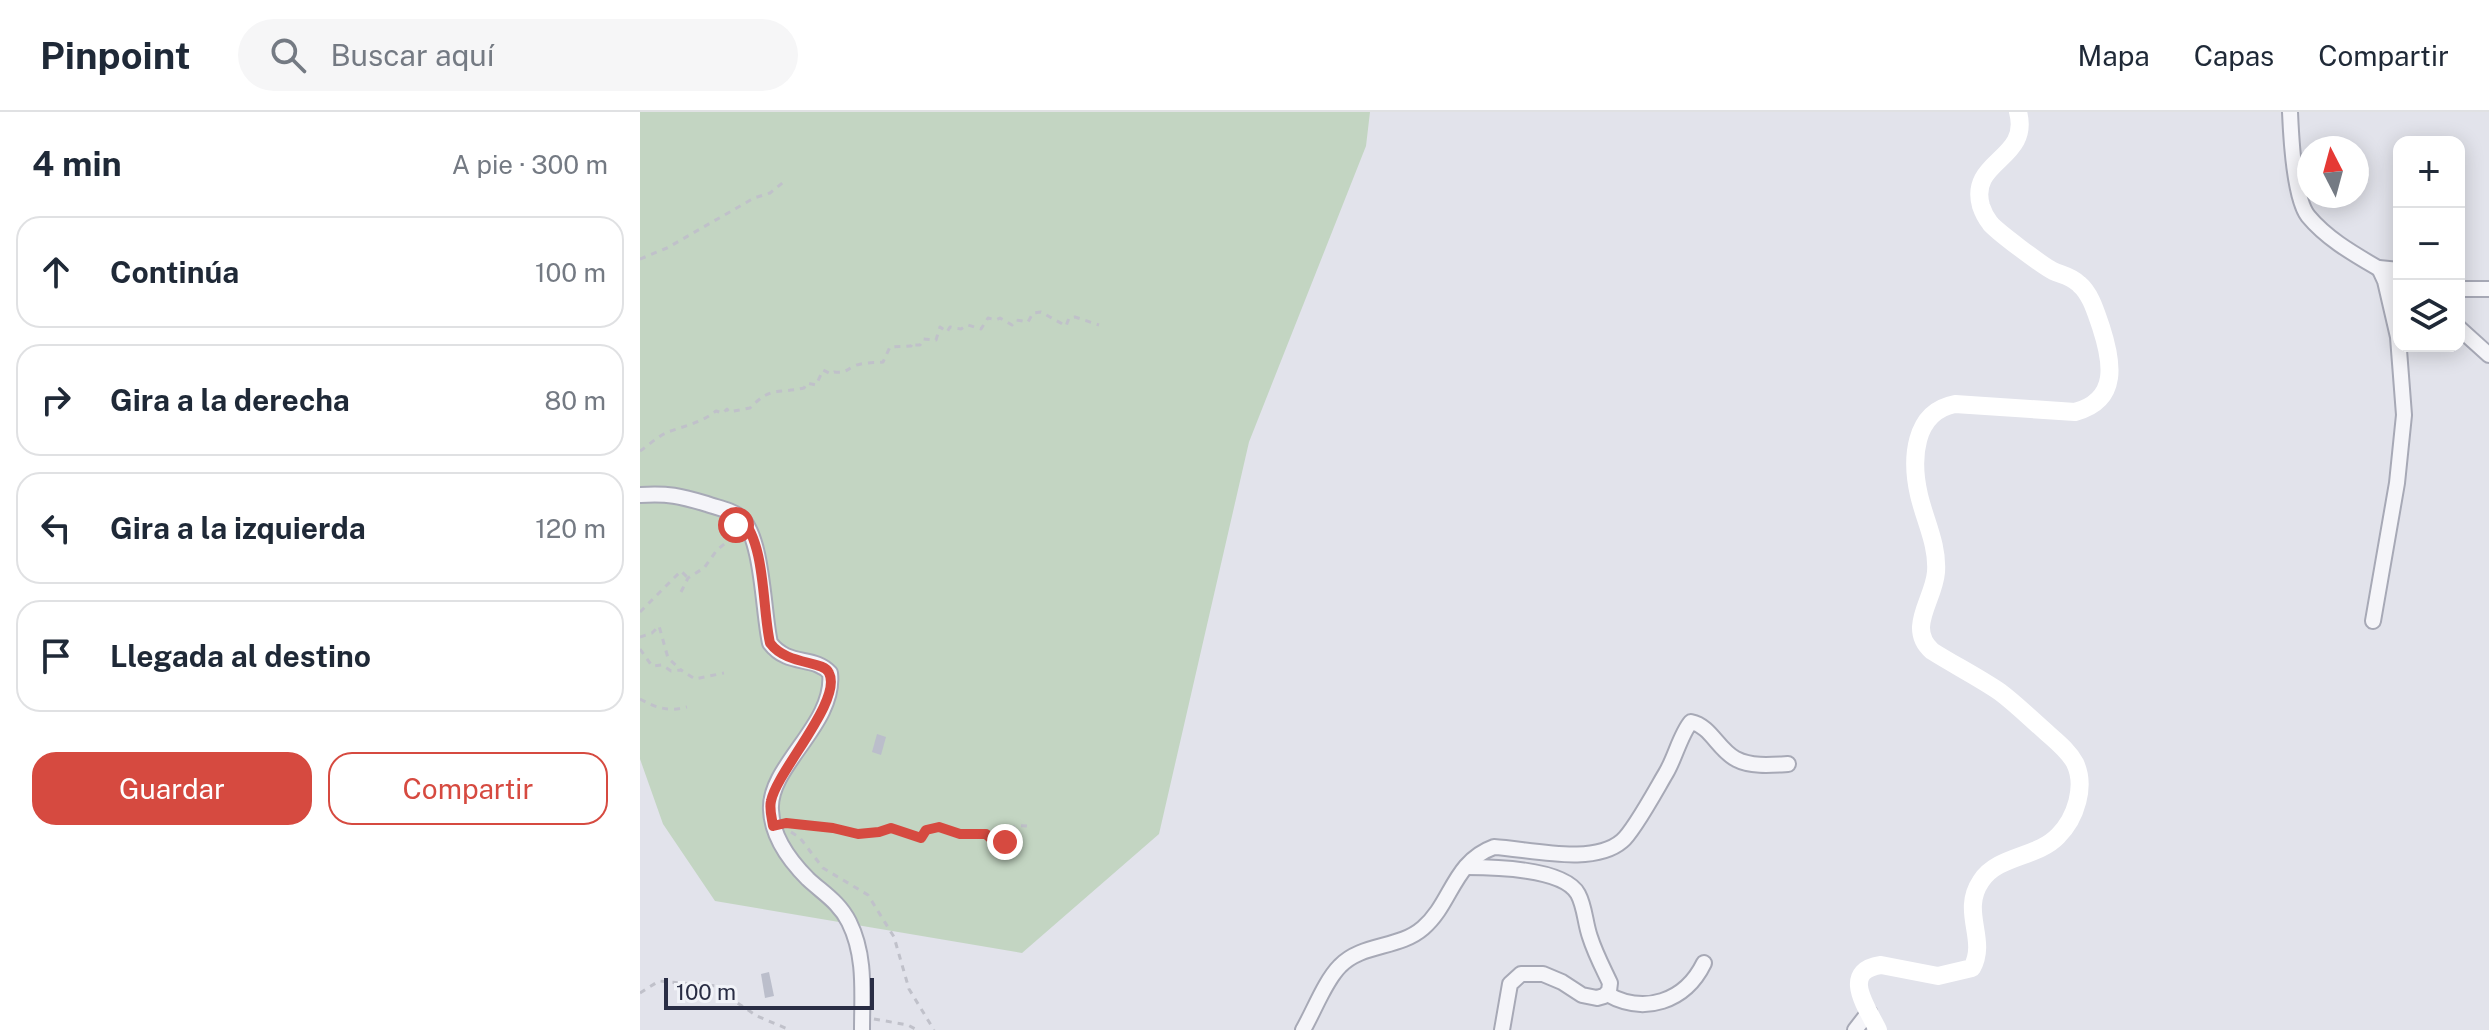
<!DOCTYPE html>
<html lang="es">
<head>
<meta charset="utf-8">
<style>
  :root { --surface:#fff; --page:#f6f6f7; --text:#1f2937; --muted:#747a83; --line:#e0e1e3; --accent:#d64a40 }
  body { margin:0; font-family:"Public Sans",sans-serif; background:var(--page); color:var(--text) }
  .controls { position:absolute; right:24px; top:24px; display:grid; overflow:hidden; border-radius:16px; box-shadow:0 4px 20px #0003 }
  .controls button { width:72px; height:72px; display:grid; place-items:center; padding:0; border:0; border-bottom:2px solid var(--line); background:var(--surface); color:var(--text); font:40px sans-serif }
  .compass { position:absolute; left:1657px; top:24px; width:72px; height:72px; border-radius:50%; background:var(--surface); box-shadow:0 4px 20px #0003; rotate:354deg }
  .scale { position:absolute; left:24px; bottom:20px; width:210px; box-sizing:border-box; padding-left:8px; border:4px solid #292d44; border-top:0; font-size:22px; line-height:28px; white-space:nowrap; color:#292d44; -webkit-text-stroke:6px #f1f3f8; paint-order:stroke }
  .stop { position:absolute; width:24px; height:24px; margin:-18px; border:6px solid #d64a40; border-radius:50%; background:#fff }
  .stop.end { background:#d64a40; border-color:#fff; box-shadow:0 2px 8px #0008 }
  .list { margin:0; padding:0; list-style:none }
  h2 { display:flex; justify-content:space-between; align-items:center; height:104px; margin:0; padding:0 32px; font-size:34px }
  h2 small { font-size:26px; font-weight:400; color:var(--muted) }
  .list li { display:grid; grid-template-columns:52px 1fr auto; gap:24px; align-items:center; box-sizing:border-box; height:112px; margin:0 16px 16px; padding:0 16px; border:2px solid var(--line); border-radius:24px }
  .list b { display:block; font-size:30px; white-space:nowrap }
  .list em { font-size:26px; font-style:normal; color:var(--muted) }
  .actions { display:flex; gap:16px; padding:24px 32px }
  .actions a { flex:1; padding:18px 0; border:2px solid var(--accent); border-radius:24px; text-align:center; font-size:28px; color:var(--accent) }
  .actions .main { background:var(--accent); color:#fff }
  .icon { flex:none; width:44px; height:44px; fill:none; stroke:currentColor; stroke-width:2; stroke-linecap:round; stroke-linejoin:round }
  .map { position:relative; flex:none; width:1849px; height:918px; overflow:hidden }
  header { display:flex; align-items:center; gap:48px; box-sizing:border-box; height:112px; padding:0 40px; background:var(--surface); border-bottom:2px solid var(--line) }
  header strong { font-size:38px }
  nav { display:flex; gap:44px; margin-inline-start:auto; font-size:28px }
  .search { width:560px; height:72px; background:var(--page); display:flex; align-items:center; gap:20px; box-sizing:border-box; padding:0 28px; border-radius:44px; color:var(--muted); font-size:30px }
  main { display:flex }
  aside { flex:1; background:var(--surface) }
  .map>svg:first-child { display:block }
  .green { fill:#c3d5c2 }
  .building { fill:#bbbecb }
  .lines { fill:none; stroke-linecap:round; stroke-linejoin:round }
  .street-casing { stroke:#a7a9b6; stroke-width:18 }
  .path { stroke:#c0c1ca; stroke-width:3; stroke-dasharray:6 6; stroke-linecap:butt }
  .street { stroke:#f5f5f9; stroke-width:14 }
  .secondary { stroke:#fff; stroke-width:18 }
  .route { stroke:#d64a40; stroke-width:10 }
</style>
</head>
<body>
<header>
<strong>Pinpoint</strong>
<div class="search"><svg class="icon" aria-label="search" viewBox="0 0 24 24"><circle cx="10" cy="10" r="6"/><path d="M15 15l6 6"/></svg>Buscar aquí</div>
<nav><a>Mapa</a><a>Capas</a><a>Compartir</a></nav>
</header>
<main>
<aside>
<h2>4 min<small>A pie · 300 m</small></h2>
<ul class="list">
<li><svg class="icon" aria-label="ahead" viewBox="0 0 24 24"><path d="M12 20V5M6 11l6-6 6 6"/></svg><div><b>Continúa</b></div><em>100 m</em></li>
<li><svg class="icon" aria-label="right" viewBox="0 0 24 24"><path d="M7 20v-9h11M14 6l5 5-5 5"/></svg><div><b>Gira a la derecha</b></div><em>80 m</em></li>
<li><svg class="icon" aria-label="left" viewBox="0 0 24 24"><path d="M17 20v-9H6M10 6l-5 5 5 5"/></svg><div><b>Gira a la izquierda</b></div><em>120 m</em></li>
<li><svg class="icon" aria-label="arrive" viewBox="0 0 24 24"><path d="M6 21V4h12l-3 4 3 4H6"/></svg><div><b>Llegada al destino</b></div></li>
</ul>
<div class="actions"><a class="main">Guardar</a><a>Compartir</a></div>
</aside>
<div class="map">
<svg width="1849" height="918" viewBox="0 0 1849 918">
  <rect width="100%" height="100%" fill="#e2e3eb"/>
  <polygon class="green" points="0,0 730,0 726,34 609,330 519,722 382,841 75,789 23,712 0,647"/>
  <g class="building">
    <polygon points="237,622 246,625 241,643 232,640"/>
    <polygon points="129,860 134,884 125,886 121,862"/>
  </g>
  <g class="lines">
    <g class="street-casing">
      <g id="street">
        <path d="M 1650,0 C 1651,24 1654,86 1668,104 C 1692,133 1728,149 1759,169"/>
        <polyline points="1819,177 1849,177"/>
        <polyline points="1819,216 1849,243"/>
        <path d="M 0,383 C 28,381 40,384 67,392 C 78,396 92,398 101,406 C 123,426 123,501 130,531 C 148,555 174,543 190,561 C 196,612 128,654 131,698 C 132,724 149,748 168,767 C 183,781 199,790 209,810 C 226,844 222,881 222,918"/>
        <polyline points="1733,509 1757,371 1764,303 1758,225 1745,169 1739,156 1759,158"/>
        <path d="M 826,755 C 853,755 924,756 938,782 C 945,795 945,811 950,825 C 955,841 963,856 970,871 L 969,879 L 964,884 L 957,886 L 942,883 L 922,870 L 903,862 L 881,862 L 870,872 L 862,918"/>
        <path d="M 967,882 C 1004,903 1045,890 1064,851"/>
        <path d="M 663,918 C 674,899 685,869 700,854 C 722,831 759,837 783,816 C 812,791 813,750 854,735 C 890,737 953,754 982,729 C 994,719 1017,676 1026,661 C 1035,646 1041,621 1051,610 C 1071,614 1078,638 1096,647 C 1111,655 1132,653 1148,652"/>
        <polyline points="1215,918 1229,900"/>
      </g>
    </g>
    <g class="path">
      <polyline points="0,147 27,136 114,86 130,81 146,68"/>
      <path d="M 0,339 C 9,333 18,324 28,320 C 44,314 61,311 76,299 L 83,301 L 87,297 L 89,300 L 110,296 C 131,274 137,282 164,276 L 167,271 L 176,273 L 183,258 L 191,262 L 194,260 C 205,261 205,259 214,254 C 223,250 234,251 243,250 L 250,235 L 271,234 L 272,231 L 274,233 L 280,233 L 283,227 L 296,228 L 300,215 L 307,220 L 310,215 L 321,217 L 328,213 L 341,217 L 348,206 L 356,208 L 360,206 L 372,213 L 376,208 L 388,210 L 393,201 L 401,200 L 426,214 L 429,206 L 435,205 L 459,213"/>
      <polyline points="41,480 48,466 64,456 77,438 88,429 93,418"/>
      <polyline points="0,500 41,459 47,465"/>
      <polyline points="0,525 12,521 19,514 28,546 41,558"/>
      <polyline points="0,537 12,554 22,553 31,559 41,558 55,567 84,561"/>
      <path d="M 0,587 C 16,596 29,600 47,595"/>
      <polyline points="149,711 193,716 218,722 251,716 281,726 286,718 299,715 320,722 346,722 355,732 361,734 364,732 365,726"/>
      <polyline points="151,720 160,726 183,756 228,783 254,825 269,877 294,918"/>
      <path d="M 346,722 C 363,721 375,710 392,715"/>
      <polyline points="0,881 19,869 78,874 90,886 117,904 150,918"/>
      <polyline points="234,907 268,913 277,918"/>
    </g>
    <use href="#street" class="street"/>
    <path class="secondary" d="M 1238,918 C 1228,897 1199,859 1241,853 L 1298,864 L 1332,856 C 1348,827 1320,800 1341,769 C 1358,743 1397,746 1418,724 C 1436,706 1446,674 1435,651 C 1428,638 1416,629 1406,620 C 1390,606 1376,592 1360,580 C 1338,565 1314,553 1292,539 C 1266,516 1294,488 1296,460 C 1298,433 1285,409 1279,383 C 1271,348 1273,300 1315,292 L 1435,300 C 1480,288 1472,249 1461,215 C 1456,201 1451,182 1439,172 C 1431,164 1422,163 1413,159 C 1403,154 1356,119 1350,111 C 1346,106 1343,100 1341,94 C 1328,48 1391,48 1378,0"/>
  </g>
  <g class="lines">
    <path class="route" d="M 96,413 L 101,406 C 126,432 122,496 130,531 C 147,554 184,548 189,561 C 203,588 137,659 131,689 C 129,697 132,706 133,714 L 146,711 L 193,716 L 218,722 L 239,720 L 251,716 L 281,726 L 286,718 L 299,715 L 320,722 L 346,722 L 359,734 L 364,732 L 365,730"/>
  </g>
</svg>
<div class="controls">
<button>+</button>
<button>−</button>
<button><svg class="icon" aria-label="layers" viewBox="0 0 24 24"><path d="M12 4l9 5-9 5-9-5zM3 14l9 5 9-5"/></svg></button>
</div>
<svg class="compass" viewBox="-18 -18 36 36"><path d="M0-13l5 13h-10z" fill="#e53935"/><path d="M0 13l5-13h-10z" fill="#747a83"/></svg>
<div class="scale">100 m</div>
<div class="stop" style="left:96px;top:413px"></div>
<div class="stop end" style="left:365px;top:730px"></div>
</div>
</main>
</body>
</html>
